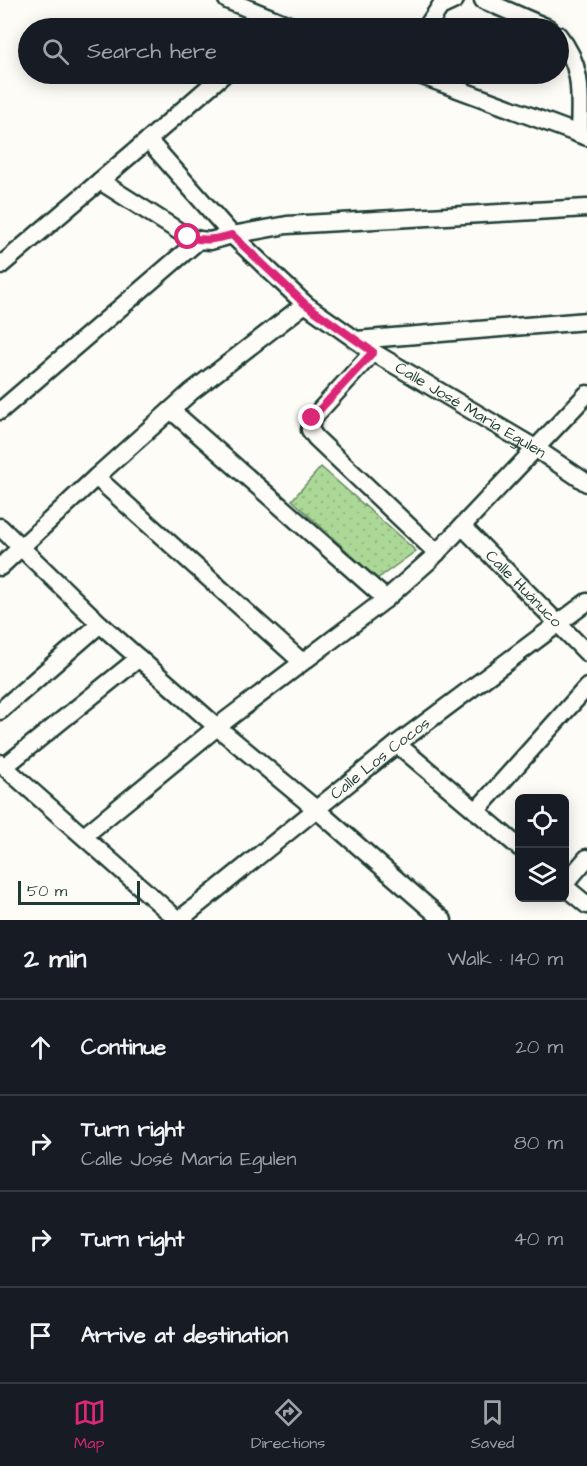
<!DOCTYPE html>
<html lang="en">
<head>
<meta charset="utf-8">
<style>
  :root { --surface:#171b24; --page:#242831; --text:#f1f3f6; --muted:#9ea1a6; --line:#363941; --accent:#db2777 }
  body { margin:0; font-family:"Architects Daughter",sans-serif; background:var(--page); color:var(--text) }
  .controls { position:absolute; right:18px; bottom:18px; display:grid; overflow:hidden; border-radius:9px; box-shadow:0 3px 15px #0003 }
  .controls button { width:54px; height:54px; display:grid; place-items:center; padding:0; border:0; border-bottom:2px solid var(--line); background:var(--surface); color:var(--text); font:30px sans-serif }
  .scale { position:absolute; left:18px; bottom:15px; width:122px; box-sizing:border-box; padding-left:6px; border:3px solid #1f3d34; border-top:0; font-size:16px; line-height:21px; white-space:nowrap; color:#1f3d34; -webkit-text-stroke:4px #fdfcf7; paint-order:stroke }
  .stop { position:absolute; width:18px; height:18px; margin:-14px; border:4px solid #db2777; border-radius:50%; background:#fff }
  .stop.end { background:#db2777; border-color:#fff; box-shadow:0 2px 6px #0008 }
  .list { margin:0; padding:0; list-style:none }
  h2 { display:flex; justify-content:space-between; align-items:center; height:78px; margin:0; padding:0 24px; font-size:26px }
  h2 small { font-size:20px; font-weight:400; color:var(--muted) }
  .list li { display:grid; grid-template-columns:39px 1fr auto; gap:18px; align-items:center; box-sizing:border-box; height:96px; padding:0 24px; border-top:2px solid var(--line) }
  .list b { display:block; font-size:22px; white-space:nowrap }
  .list p { margin:0; font-size:20px; white-space:nowrap; color:var(--muted) }
  .list em { font-size:20px; font-style:normal; color:var(--muted) }
  .icon { flex:none; width:33px; height:33px; fill:none; stroke:currentColor; stroke-width:2; stroke-linecap:round; stroke-linejoin:round }
  .map { position:relative; flex:none; width:587px; height:920px; overflow:hidden }
  .search { position:absolute; background:var(--surface); box-shadow:0 3px 15px #0003; left:18px; right:18px; top:18px; height:66px; display:flex; align-items:center; gap:15px; box-sizing:border-box; padding:0 21px; border-radius:33px; color:var(--muted); font-size:22px }
  .sheet { height:462px; background:var(--surface) }
  nav { display:flex; justify-content:space-around; align-items:center; box-sizing:border-box; height:84px; border-top:2px solid var(--line); background:var(--surface); font-size:16px; color:var(--muted) }
  nav a { display:grid; justify-items:center; gap:3px }
  nav .on { color:var(--accent) }
  .map>svg:first-child { display:block }
  .park { fill:url(#park-dots); stroke:#668a66; stroke-width:1.5 }
  .lines { fill:none; stroke-linecap:round; stroke-linejoin:round }
  .minor-casing { stroke:#1f3d34; stroke-width:21 }
  .minor { stroke:#fdfcf7; stroke-width:16 }
  .route { stroke:#db2777; stroke-width:8 }
  .labels { text-anchor:middle; dominant-baseline:central; stroke-width:5; stroke-linejoin:round; paint-order:stroke }
  .street-label { font-size:16px; fill:#1f3d34; stroke:#fdfcf7 }
</style>
</head>
<body>
<div class="map">
<svg width="587" height="920" viewBox="0 0 587 920">
  <defs>
    <pattern id="park-dots" width="8" height="8" patternUnits="userSpaceOnUse" patternTransform="scale(1.5)"><rect width="8" height="8" fill="#acd897"/><path d="M2 2h.1M6 6h.1" fill="none" stroke="#94ba83" stroke-width="1.8" stroke-linecap="round"/></pattern>
  </defs>
  <rect width="100%" height="100%" fill="#fdfcf7"/>
  <filter id="ink" filterUnits="userSpaceOnUse"><feTurbulence type="fractalNoise" baseFrequency=".0167" numOctaves="2"/><feDisplacementMap in="SourceGraphic" scale="12" xChannelSelector="R" yChannelSelector="G"/><feConvolveMatrix kernelMatrix="1 2 1 2 8 2 1 2 1" color-interpolation-filters="sRGB"/></filter>
  <g filter="url(#ink)">
    <polygon class="park" points="321,467 416,551 377,579 292,500"/>
    <g class="lines">
      <g class="minor-casing">
        <g id="minor">
          <polyline points="227,0 296,28"/>
          <polyline points="483,0 548,28"/>
          <polyline points="426,28 440,7 455,0"/>
          <path d="M 558,35 C 584,66 580,97 579,134"/>
          <polyline points="417,74 587,137"/>
          <path id="s1" d="M 148,140 L 232,235 L 305,304 L 373,352 L 535,448 L 587,483"/>
          <polyline points="100,181 188,237 199,240 210,241 232,235 287,225 587,208"/>
          <polyline points="0,266 148,140 224,74"/>
          <polyline points="356,340 587,321"/>
          <polyline points="373,352 312,419 310,430 316,438 437,553"/>
          <polyline points="171,410 386,599"/>
          <polyline points="0,411 199,240"/>
          <polyline points="96,477 302,662"/>
          <path id="s2" d="M 462,526 L 587,653"/>
          <polyline points="0,527 100,624 217,727 317,810 443,920"/>
          <polyline points="0,567 96,477 191,392 305,304"/>
          <polyline points="0,711 100,624"/>
          <polyline points="397,744 520,848"/>
          <polyline points="0,763 178,920"/>
          <polyline points="4,767 139,658"/>
          <polyline points="476,811 587,687"/>
          <polyline points="84,836 217,727 386,599 430,560 587,394"/>
          <polyline points="564,885 587,858"/>
          <polyline points="564,886 587,905"/>
          <path id="s3" d="M 179,920 L 397,744 L 587,602"/>
        </g>
      </g>
      <use href="#minor" class="minor"/>
    </g>
  </g>
  <g class="lines" filter="url(#ink)">
    <path class="route" d="M 188,237 C 206,242 214,239 232,235 L 305,304 L 373,352 L 312,418"/>
  </g>
  <g class="labels">
    <g class="street-label">
      <text stroke="none"><textPath href="#s1" startOffset="424">Calle José María Egulen</textPath></text>
      <text stroke="none"><textPath href="#s2" startOffset="88">Calle Huánuco</textPath></text>
      <text stroke="none"><textPath href="#s3" startOffset="258">Calle Los Cocos</textPath></text>
    </g>
  </g>
</svg>
<div class="controls">
<button><svg class="icon" aria-label="locate" viewBox="0 0 24 24"><circle cx="12" cy="12" r="6"/><path d="M12 2v4M12 18v4M2 12h4M18 12h4"/></svg></button>
<button><svg class="icon" aria-label="layers" viewBox="0 0 24 24"><path d="M12 4l9 5-9 5-9-5zM3 14l9 5 9-5"/></svg></button>
</div>
<div class="scale">50 m</div>
<div class="stop" style="left:188px;top:237px"></div>
<div class="stop end" style="left:312px;top:418px"></div>
<div class="search"><svg class="icon" aria-label="search" viewBox="0 0 24 24"><circle cx="10" cy="10" r="6"/><path d="M15 15l6 6"/></svg>Search here</div>
</div>
<section class="sheet">
<h2>2 min<small>Walk · 140 m</small></h2>
<ul class="list">
<li><svg class="icon" aria-label="ahead" viewBox="0 0 24 24"><path d="M12 20V5M6 11l6-6 6 6"/></svg><div><b>Continue</b></div><em>20 m</em></li>
<li><svg class="icon" aria-label="right" viewBox="0 0 24 24"><path d="M7 20v-9h11M14 6l5 5-5 5"/></svg><div><b>Turn right</b><p>Calle José María Egulen</p></div><em>80 m</em></li>
<li><svg class="icon" aria-label="right" viewBox="0 0 24 24"><path d="M7 20v-9h11M14 6l5 5-5 5"/></svg><div><b>Turn right</b></div><em>40 m</em></li>
<li><svg class="icon" aria-label="arrive" viewBox="0 0 24 24"><path d="M6 21V4h12l-3 4 3 4H6"/></svg><div><b>Arrive at destination</b></div></li>
</ul>
</section>
<nav>
<a class="on"><svg class="icon" aria-label="map" viewBox="0 0 24 24"><path d="M3 6l6-2 6 2 6-2v14l-6 2-6-2-6 2zM9 4v14M15 6v14"/></svg>Map</a>
<a><svg class="icon" aria-label="directions" viewBox="0 0 24 24"><path d="M12 3l9 9-9 9-9-9zM9 14v-3h6M13 9l2 2-2 2"/></svg>Directions</a>
<a><svg class="icon" aria-label="saved" viewBox="0 0 24 24"><path d="M7 4h10v16l-5-4-5 4z"/></svg>Saved</a>
</nav>
</body>
</html>
